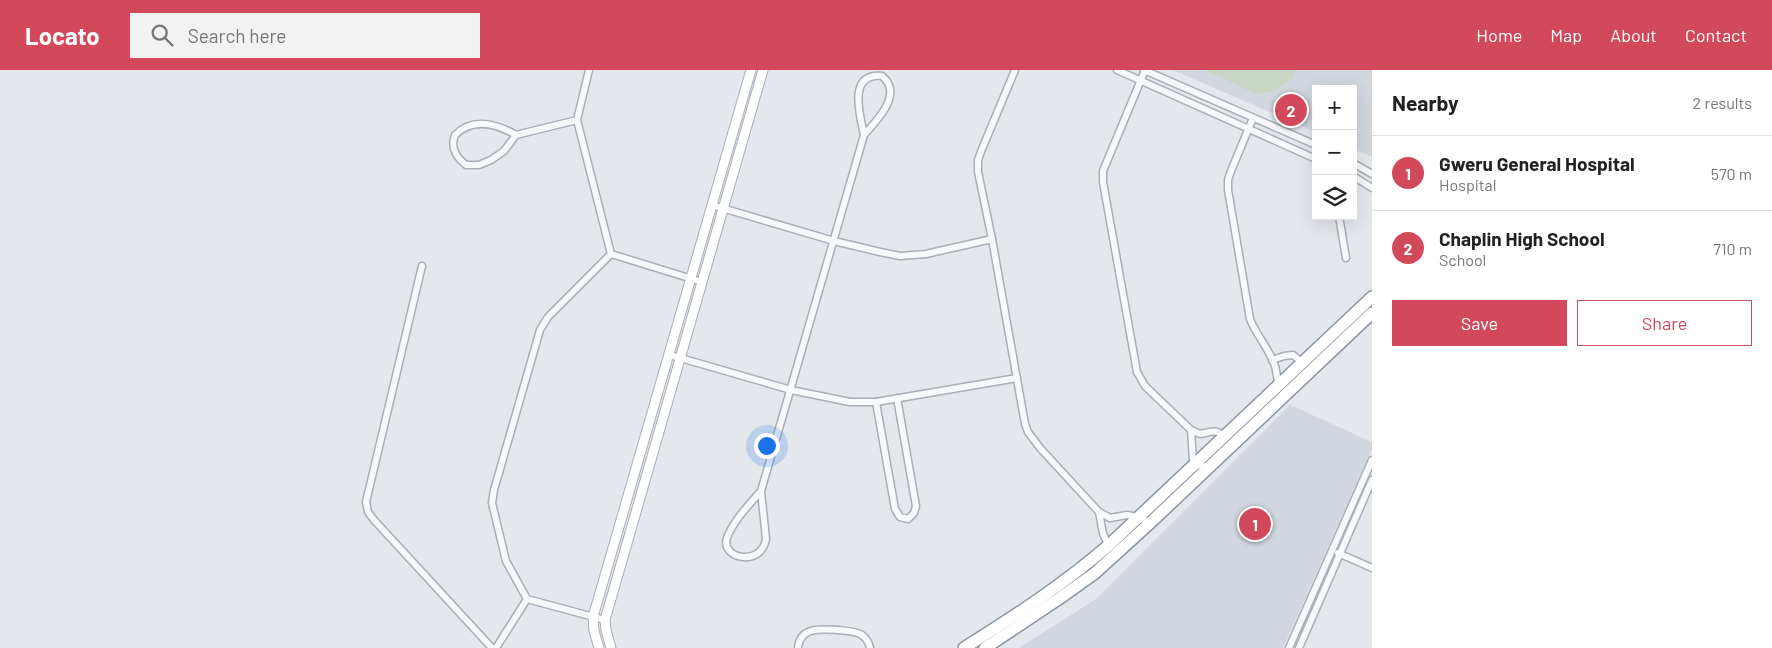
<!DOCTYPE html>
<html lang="en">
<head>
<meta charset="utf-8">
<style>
  :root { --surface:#fff; --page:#f2f2f2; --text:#222; --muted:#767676; --line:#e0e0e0; --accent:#d1495b }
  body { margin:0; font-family:Barlow,sans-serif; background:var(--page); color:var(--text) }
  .controls { position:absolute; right:15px; top:15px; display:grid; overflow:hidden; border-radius:0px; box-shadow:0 5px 20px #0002 }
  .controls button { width:45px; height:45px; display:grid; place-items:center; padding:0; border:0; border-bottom:1px solid var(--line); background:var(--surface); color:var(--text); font:25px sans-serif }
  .you { position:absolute; left:766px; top:375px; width:18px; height:18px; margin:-12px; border:4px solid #fff; border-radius:50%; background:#1a73e8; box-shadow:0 0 0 8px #1a73e833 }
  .badge { display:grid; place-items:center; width:32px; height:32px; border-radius:50%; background:var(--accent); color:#fff; font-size:16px; font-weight:700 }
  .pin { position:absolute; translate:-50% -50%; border:2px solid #fff; box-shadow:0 1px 5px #0006 }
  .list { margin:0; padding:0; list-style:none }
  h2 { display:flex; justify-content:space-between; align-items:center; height:65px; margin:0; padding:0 20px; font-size:21px }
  h2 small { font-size:16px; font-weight:400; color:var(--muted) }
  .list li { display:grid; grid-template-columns:32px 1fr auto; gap:15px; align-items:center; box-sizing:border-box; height:75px; padding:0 20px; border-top:1px solid var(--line) }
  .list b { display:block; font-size:19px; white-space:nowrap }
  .list p { margin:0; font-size:16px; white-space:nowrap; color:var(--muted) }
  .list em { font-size:16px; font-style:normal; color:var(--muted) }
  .actions { display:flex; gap:10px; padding:15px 20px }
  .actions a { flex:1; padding:11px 0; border:1px solid var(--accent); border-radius:0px; text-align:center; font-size:18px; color:var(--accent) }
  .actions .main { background:var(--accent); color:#fff }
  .icon { flex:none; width:28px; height:28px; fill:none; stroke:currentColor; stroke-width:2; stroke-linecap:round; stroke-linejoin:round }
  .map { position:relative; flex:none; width:1372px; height:578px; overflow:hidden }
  header { display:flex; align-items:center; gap:30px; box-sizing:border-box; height:70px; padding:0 25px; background:var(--accent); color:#fff }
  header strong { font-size:24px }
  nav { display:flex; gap:28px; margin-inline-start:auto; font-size:18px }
  .search { width:350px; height:45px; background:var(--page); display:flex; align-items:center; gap:12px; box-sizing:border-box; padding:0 18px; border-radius:0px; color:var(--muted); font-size:19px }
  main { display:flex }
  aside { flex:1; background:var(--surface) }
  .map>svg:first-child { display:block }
  .built { fill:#d2d6de }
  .green { fill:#c9d6c5 }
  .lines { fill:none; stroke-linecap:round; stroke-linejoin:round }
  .street-casing { stroke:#a9aeb7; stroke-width:9 }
  .secondary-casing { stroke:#a9aeb7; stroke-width:11 }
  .highway-casing { stroke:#8b94a3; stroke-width:14 }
  .street { stroke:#f7f8fa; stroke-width:6 }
  .secondary { stroke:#fff; stroke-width:9 }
  .highway { stroke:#fff; stroke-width:11 }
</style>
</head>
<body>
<header>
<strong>Locato</strong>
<div class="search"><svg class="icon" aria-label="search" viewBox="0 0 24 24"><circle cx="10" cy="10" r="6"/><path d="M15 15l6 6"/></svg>Search here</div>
<nav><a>Home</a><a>Map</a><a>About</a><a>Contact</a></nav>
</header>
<main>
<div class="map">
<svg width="1372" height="578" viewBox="0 0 1372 578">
  <rect width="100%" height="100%" fill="#e4e7ec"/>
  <g class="built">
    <polygon points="1173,0 1372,0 1372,87 1353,79 1353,19 1316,19 1316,62"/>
    <polygon points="1290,335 1372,372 1372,379 1283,578 1019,578 1096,529"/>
  </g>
  <polygon class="green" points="1205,0 1295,0 1293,8 1275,21 1256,24"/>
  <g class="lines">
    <g class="street-casing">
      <g id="street">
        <polyline points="589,0 577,50 611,184 702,212"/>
        <polyline points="1015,0 982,79 978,90 978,102 992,169 1025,354 1028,362 1040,378 1099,442 1110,448 1127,445 1138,447 1150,453"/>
        <polyline points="1117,0 1316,89"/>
        <polyline points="1144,0 1316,75"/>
        <path d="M 1145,0 L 1103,101 L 1103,112 L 1137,302 L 1145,316 L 1191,360 L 1200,364 C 1212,362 1214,358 1226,367"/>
        <path d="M 1253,48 L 1231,101 L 1228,110 L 1228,120 L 1250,249 C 1256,265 1269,278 1275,296 C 1277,302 1276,309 1280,315"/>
        <path d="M 516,65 C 497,54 473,47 455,65 C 450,78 456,87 466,95 L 479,95 L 491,90 L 504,81 L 516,65 L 577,50"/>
        <polyline points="1353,93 1372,104"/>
        <polyline points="1353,106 1372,118"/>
        <polyline points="712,135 834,171 880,182 900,186 926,184 992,169"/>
        <polyline points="1339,146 1346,188"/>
        <polyline points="422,196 366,432 368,442 374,450 492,578"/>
        <polyline points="670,285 791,320 850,332 876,332 1017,308"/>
        <polyline points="1272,290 1284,286 1293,285 1304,294"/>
        <polyline points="876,332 895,439 900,447 908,449 914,443 916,436 897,328"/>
        <polyline points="1191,360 1193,391 1195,394 1209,398"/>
        <path d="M 761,421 C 749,435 733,451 727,468 C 720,488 761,498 766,469 L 761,421 L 864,65 C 877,50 904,24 882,6 C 847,3 860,45 864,65"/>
        <path d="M 1099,442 C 1102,454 1101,467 1110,475"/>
        <polyline points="1338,483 1372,498"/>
        <polyline points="605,550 527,529 506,491 492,433 494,420 540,260 548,247 611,184"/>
        <polyline points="496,578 527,529"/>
        <path d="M 798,578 C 800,556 822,559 838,560 C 845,561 856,561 862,565 C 866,568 869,573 870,578"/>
        <polyline points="1289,578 1372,390"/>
        <polyline points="1299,578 1372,410"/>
      </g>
    </g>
    <g class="secondary-casing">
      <g id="secondary">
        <polyline points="599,578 594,561 593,547 751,0"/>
        <polyline points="611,578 606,560 605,550 763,0"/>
      </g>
    </g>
    <g class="highway-casing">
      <g id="highway">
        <path d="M 964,578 C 1015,546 1064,514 1109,475 L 1372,227"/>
        <polyline points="985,578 1060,528 1095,503 1150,453 1372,243"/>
      </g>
    </g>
    <use href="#street" class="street"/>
    <use href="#secondary" class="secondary"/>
    <use href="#highway" class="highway"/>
  </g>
</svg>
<div class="controls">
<button>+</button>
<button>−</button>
<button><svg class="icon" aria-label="layers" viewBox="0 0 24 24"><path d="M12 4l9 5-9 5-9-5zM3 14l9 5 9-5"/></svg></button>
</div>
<div class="you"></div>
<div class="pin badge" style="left:1255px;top:454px">1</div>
<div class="pin badge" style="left:1291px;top:40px">2</div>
</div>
<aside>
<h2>Nearby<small>2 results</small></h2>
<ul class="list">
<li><span class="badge">1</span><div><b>Gweru General Hospital</b><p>Hospital</p></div><em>570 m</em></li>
<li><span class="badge">2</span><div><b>Chaplin High School</b><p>School</p></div><em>710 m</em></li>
</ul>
<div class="actions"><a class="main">Save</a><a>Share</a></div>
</aside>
</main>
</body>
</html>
